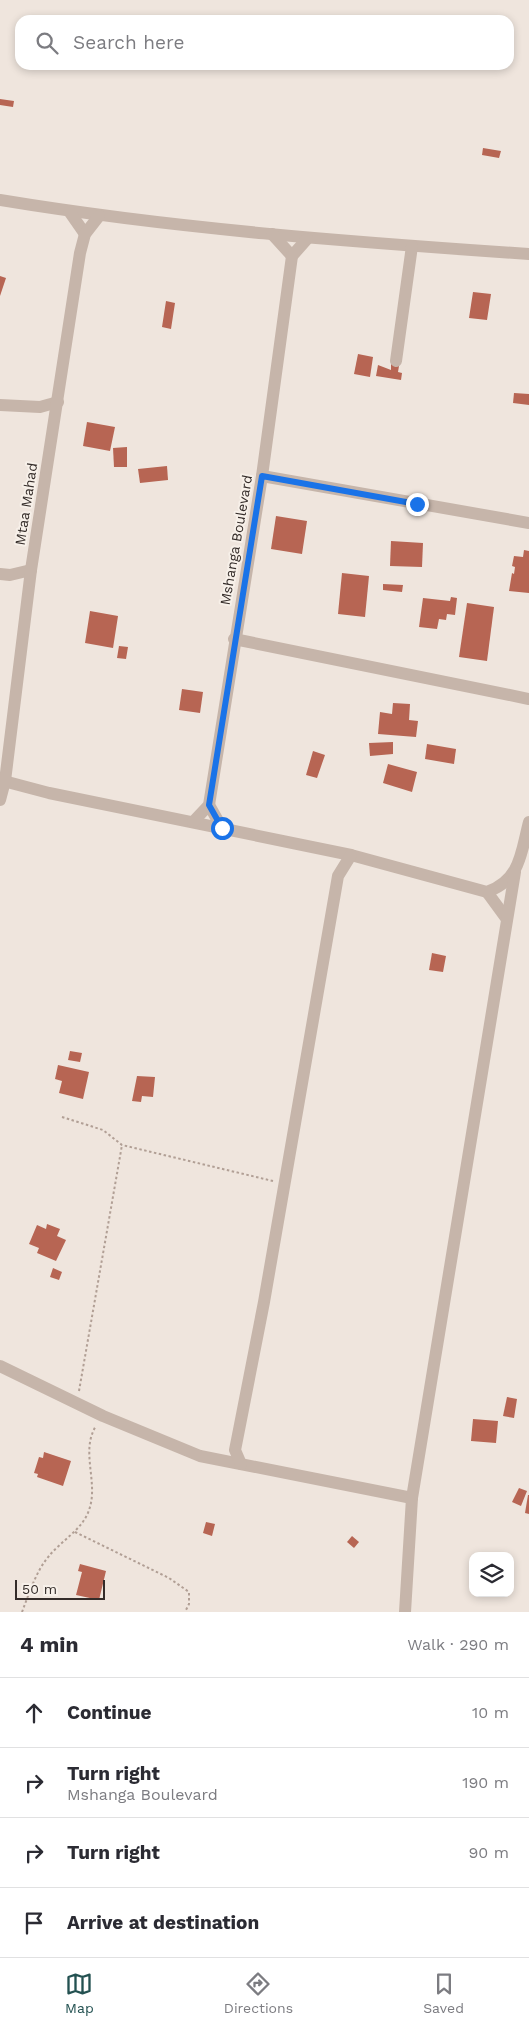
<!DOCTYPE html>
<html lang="en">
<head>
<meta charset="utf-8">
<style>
  :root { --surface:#fff; --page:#f2f2f3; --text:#2b2b33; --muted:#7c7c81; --line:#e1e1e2; --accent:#235151 }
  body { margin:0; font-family:"Work Sans",sans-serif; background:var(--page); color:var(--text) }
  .controls { position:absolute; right:15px; bottom:15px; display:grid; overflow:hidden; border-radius:10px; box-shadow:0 2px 8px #0003 }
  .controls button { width:45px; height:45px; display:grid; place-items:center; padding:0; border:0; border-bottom:1px solid var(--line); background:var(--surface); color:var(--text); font:25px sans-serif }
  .scale { position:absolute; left:15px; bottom:12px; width:90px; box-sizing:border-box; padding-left:5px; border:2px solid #342c29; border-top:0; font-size:14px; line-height:18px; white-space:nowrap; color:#342c29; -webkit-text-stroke:4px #f7f0e9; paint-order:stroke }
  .stop { position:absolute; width:15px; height:15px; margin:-11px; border:4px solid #1a73e8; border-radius:50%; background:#fff }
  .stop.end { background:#1a73e8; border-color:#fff; box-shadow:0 1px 5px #0008 }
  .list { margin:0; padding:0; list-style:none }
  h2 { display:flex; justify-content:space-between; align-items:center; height:65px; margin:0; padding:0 20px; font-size:21px }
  h2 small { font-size:16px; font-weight:400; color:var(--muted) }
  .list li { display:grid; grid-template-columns:32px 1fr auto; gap:15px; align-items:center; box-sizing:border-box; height:70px; padding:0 20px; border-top:1px solid var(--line) }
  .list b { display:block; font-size:19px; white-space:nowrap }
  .list p { margin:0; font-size:16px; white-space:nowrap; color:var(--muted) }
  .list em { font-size:16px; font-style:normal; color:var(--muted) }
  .icon { flex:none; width:28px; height:28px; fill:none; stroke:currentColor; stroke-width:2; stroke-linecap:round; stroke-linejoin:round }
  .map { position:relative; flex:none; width:529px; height:1612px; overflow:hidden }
  .search { position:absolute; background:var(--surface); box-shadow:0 2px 8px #0003; left:15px; right:15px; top:15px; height:55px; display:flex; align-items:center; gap:12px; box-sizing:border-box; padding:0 18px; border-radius:15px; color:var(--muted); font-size:19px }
  .sheet { height:345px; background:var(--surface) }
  nav { display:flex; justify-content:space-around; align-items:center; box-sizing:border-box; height:70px; border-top:1px solid var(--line); background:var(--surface); font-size:14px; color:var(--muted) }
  nav a { display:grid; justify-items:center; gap:2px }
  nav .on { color:var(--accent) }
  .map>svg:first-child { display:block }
  .building { fill:#b76553 }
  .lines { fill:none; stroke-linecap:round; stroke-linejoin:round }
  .path { stroke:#b19f95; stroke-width:2; stroke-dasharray:2.5 2.5; stroke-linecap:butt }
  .minor { stroke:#c6b5aa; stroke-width:12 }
  .route { stroke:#1a73e8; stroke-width:6 }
  .labels { text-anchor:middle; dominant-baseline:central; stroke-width:4; stroke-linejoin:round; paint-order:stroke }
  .street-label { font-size:14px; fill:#342c29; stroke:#f7f0e9 }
</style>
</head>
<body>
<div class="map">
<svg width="529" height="1612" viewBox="0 0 529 1612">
  <rect width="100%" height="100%" fill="#efe5dd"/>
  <g class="building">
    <polygon points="0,99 14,101 13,107 0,105"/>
    <polygon points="483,148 501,151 499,158 482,155"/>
    <polygon points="0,276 6,278 0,296"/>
    <polygon points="473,292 491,294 487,320 469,318"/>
    <polygon points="166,301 175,303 171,329 162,327"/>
    <polygon points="358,354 373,357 370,377 354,374"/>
    <polygon points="391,364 399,366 398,372 402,373 401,380 376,376 378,365 391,370"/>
    <polygon points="514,393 529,394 529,405 513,403"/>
    <polygon points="87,422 115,427 110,451 83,446"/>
    <polygon points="127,447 127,467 114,467 113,448"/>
    <polygon points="167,466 168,480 140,483 138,469"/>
    <polygon points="276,516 307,521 302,554 271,549"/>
    <polygon points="391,541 423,543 422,567 390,566"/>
    <polygon points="524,550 529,551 529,593 509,591 512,573 514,574 515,567 512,566 514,556 523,557"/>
    <polygon points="342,573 369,576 365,617 338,614"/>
    <polygon points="383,584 403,585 402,592 383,590"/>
    <polygon points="451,597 457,598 455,615 447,614 446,620 439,619 437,629 419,627 423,598 450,601"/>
    <polygon points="467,603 494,607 487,661 459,657"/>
    <polygon points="90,611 118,616 113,648 85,643"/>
    <polygon points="119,646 128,647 126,659 117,658"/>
    <polygon points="182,689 203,692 200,713 179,710"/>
    <polygon points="393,703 410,704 409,720 418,721 416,737 378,734 380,712 392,714"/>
    <polygon points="393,742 393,754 370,756 369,743"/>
    <polygon points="427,744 456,749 454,764 425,759"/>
    <polygon points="313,751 325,755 317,778 306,775"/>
    <polygon points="388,764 417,772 412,792 383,783"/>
    <polygon points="432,953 446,956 443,972 429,970"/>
    <polygon points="70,1051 82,1053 80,1062 68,1060"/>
    <polygon points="58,1065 89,1072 83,1099 59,1093 62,1081 55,1079"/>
    <polygon points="137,1076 155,1077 153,1097 142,1096 141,1102 132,1101"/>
    <polygon points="47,1224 60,1229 57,1236 66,1240 56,1261 37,1253 39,1248 29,1244 37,1225 46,1229"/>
    <polygon points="53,1268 62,1272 59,1280 50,1277"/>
    <polygon points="507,1397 517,1399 514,1418 503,1416"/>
    <polygon points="473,1419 498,1421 496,1443 471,1441"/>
    <polygon points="44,1452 71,1461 63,1486 37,1477 38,1474 34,1473 39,1457 43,1458"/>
    <polygon points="519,1488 527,1491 521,1506 512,1502"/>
    <polygon points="528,1495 529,1495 529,1514 525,1513"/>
    <polygon points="206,1522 215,1524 212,1536 203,1533"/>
    <polygon points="352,1536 359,1542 354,1548 347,1542"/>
    <polygon points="80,1564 106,1571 99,1600 76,1595 82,1572 78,1571"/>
  </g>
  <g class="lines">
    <g class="path">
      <polyline points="62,1117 103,1130 122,1145 273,1181"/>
      <polyline points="79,1391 122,1145"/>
      <polyline points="75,1532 169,1578 189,1592 189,1604 185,1612"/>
      <path d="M 22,1612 C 29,1594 36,1571 49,1556 C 61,1541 83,1529 89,1510 C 99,1483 80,1451 96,1426"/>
    </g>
    <g class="minor">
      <path d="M 0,200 C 175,229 352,242 529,254"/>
      <polyline points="69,211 85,234"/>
      <polyline points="272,234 292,256"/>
      <polyline points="396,361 412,246"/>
      <polyline points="0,405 40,407 58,402"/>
      <polyline points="262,476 529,523"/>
      <polyline points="0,574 10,575 31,570"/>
      <polyline points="234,639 529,699"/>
      <path d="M 0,780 L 49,793 L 351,855 L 487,892 C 521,880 521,852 529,822"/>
      <polyline points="0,800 5,781 31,570 80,253 85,234 99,216"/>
      <polyline points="209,805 222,828"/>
      <polyline points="193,822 209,805 262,476 292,256 307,239"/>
      <polyline points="487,892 506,918"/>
      <polyline points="0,1366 103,1416 200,1456 412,1498"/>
      <polyline points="241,1464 235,1450 237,1440 264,1302 338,876 351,855"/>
      <polyline points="405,1612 412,1498 515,872"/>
    </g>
  </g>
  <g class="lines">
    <polyline class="route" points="222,828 209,805 262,476 417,504"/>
  </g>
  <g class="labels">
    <g class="street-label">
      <text transform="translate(26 504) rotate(-81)">Mtaa Mahad</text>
      <text transform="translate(236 540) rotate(-80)">Mshanga Boulevard</text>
    </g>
  </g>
</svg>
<div class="controls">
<button><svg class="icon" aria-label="layers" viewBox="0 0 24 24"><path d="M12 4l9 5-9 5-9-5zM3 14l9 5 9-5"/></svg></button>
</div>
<div class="scale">50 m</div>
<div class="stop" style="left:222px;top:828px"></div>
<div class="stop end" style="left:417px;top:504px"></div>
<div class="search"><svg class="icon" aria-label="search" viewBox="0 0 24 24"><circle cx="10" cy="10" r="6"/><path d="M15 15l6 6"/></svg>Search here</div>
</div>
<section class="sheet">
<h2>4 min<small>Walk · 290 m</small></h2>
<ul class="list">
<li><svg class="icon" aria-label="ahead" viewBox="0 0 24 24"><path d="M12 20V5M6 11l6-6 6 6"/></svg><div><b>Continue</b></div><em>10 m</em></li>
<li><svg class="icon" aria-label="right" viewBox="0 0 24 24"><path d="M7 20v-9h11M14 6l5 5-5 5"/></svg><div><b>Turn right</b><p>Mshanga Boulevard</p></div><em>190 m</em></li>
<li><svg class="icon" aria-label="right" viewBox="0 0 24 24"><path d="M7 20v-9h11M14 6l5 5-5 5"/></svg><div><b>Turn right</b></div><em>90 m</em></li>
<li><svg class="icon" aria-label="arrive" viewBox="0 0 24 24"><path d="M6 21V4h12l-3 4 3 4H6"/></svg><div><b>Arrive at destination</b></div></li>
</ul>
</section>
<nav>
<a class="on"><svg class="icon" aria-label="map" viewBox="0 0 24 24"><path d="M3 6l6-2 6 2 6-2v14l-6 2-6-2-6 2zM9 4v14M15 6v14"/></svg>Map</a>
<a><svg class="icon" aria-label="directions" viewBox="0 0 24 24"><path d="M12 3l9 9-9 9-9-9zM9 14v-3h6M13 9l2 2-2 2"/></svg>Directions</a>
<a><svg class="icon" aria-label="saved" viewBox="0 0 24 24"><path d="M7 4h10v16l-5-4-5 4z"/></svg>Saved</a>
</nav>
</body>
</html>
